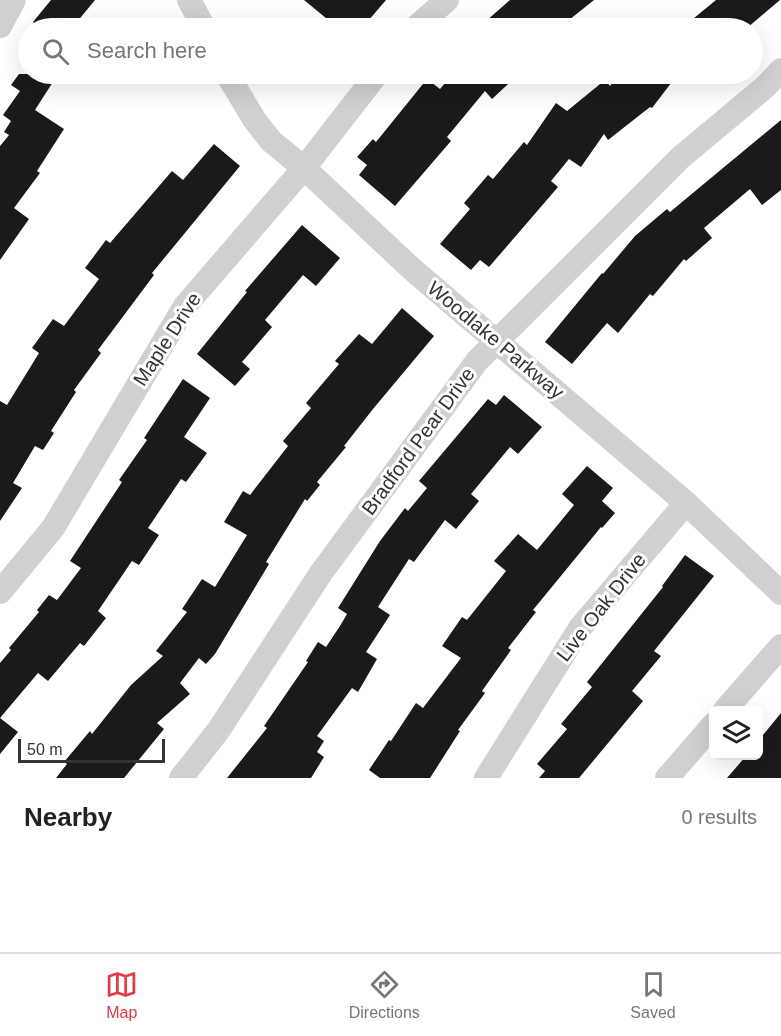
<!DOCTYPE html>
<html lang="en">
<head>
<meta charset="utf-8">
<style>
  :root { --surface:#fff; --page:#f6f6f6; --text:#222; --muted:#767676; --line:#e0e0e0; --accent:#e63946 }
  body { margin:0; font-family:Arial,sans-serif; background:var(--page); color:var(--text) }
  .controls { position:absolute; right:18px; bottom:18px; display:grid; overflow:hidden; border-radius:9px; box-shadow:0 6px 24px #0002 }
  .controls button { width:54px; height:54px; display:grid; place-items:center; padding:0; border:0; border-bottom:2px solid var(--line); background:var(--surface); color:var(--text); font:30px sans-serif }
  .scale { position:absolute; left:18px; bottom:15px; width:147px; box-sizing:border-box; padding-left:6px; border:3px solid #333; border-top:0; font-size:16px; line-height:21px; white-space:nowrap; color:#333; -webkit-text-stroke:4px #fff; paint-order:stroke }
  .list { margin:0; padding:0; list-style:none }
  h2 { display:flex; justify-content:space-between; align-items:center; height:78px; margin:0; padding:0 24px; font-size:26px }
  h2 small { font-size:20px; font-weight:400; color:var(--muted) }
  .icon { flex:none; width:33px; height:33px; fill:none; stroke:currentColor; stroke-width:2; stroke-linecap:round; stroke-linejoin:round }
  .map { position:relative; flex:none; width:781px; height:778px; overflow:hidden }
  .search { position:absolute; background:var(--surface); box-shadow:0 6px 24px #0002; left:18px; right:18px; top:18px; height:66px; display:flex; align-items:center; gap:15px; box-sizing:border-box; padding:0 21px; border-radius:33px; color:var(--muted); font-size:22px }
  .sheet { height:174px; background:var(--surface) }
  nav { display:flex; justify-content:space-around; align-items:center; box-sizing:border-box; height:84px; border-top:2px solid var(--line); background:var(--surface); font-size:16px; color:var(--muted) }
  nav a { display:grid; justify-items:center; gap:3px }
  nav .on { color:var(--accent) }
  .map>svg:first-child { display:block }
  .building { fill:#1a1a1a }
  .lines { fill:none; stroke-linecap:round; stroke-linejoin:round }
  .minor { stroke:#d0d0d0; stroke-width:24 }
  .labels { text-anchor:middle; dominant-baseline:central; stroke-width:6; stroke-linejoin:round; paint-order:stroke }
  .street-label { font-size:20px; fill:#333; stroke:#fff }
</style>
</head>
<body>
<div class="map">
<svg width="781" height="778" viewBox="0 0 781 778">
  <rect width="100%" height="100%" fill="#fff"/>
  <g class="building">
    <polygon points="51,0 95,0 72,28 41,28 33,22"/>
    <polygon points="304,0 386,0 362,28 338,28"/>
    <polygon points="510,0 594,0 559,28 478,28"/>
    <polygon points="716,0 780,0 747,28 682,28"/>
    <polygon points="19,74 58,74 35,110 64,129 37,171 40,173 14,208 29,219 0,260 0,146 9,135 4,132 11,121 3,115 20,91 11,85"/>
    <polygon points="453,74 519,74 492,99 485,91 447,137 451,141 395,206 359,175 367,165 357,157 373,139 376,142 427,79 440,89"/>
    <polygon points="619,74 678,74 652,108 650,107 608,140 604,134 581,167 569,159 551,181 558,187 489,267 480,260 471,270 440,244 470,209 464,203 488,175 493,179 524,142 527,145 556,103 567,111 605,80 610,86"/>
    <polygon points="781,120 781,190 762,205 750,189 704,228 712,238 686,261 684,259 653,296 650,294 618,333 607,323 572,364 545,342 602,273 603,274 635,236 667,209 670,212"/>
    <polygon points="214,144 240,166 152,273 154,275 98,350 101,353 74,390 76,392 51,431 54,433 43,450 35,446 13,483 22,488 0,521 0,401 7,405 39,353 32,348 53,319 64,326 99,279 85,268 106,240 110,243 172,171 183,180"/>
    <polygon points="302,225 340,258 316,286 303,275 265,320 272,327 242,362 250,369 235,386 197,354 247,292 245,291"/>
    <polygon points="402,308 434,336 373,409 344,446 346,447 317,482 320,485 307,501 305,499 266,562 269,564 215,654 206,664 199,658 180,683 190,694 157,723 164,729 124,778 56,778 67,764 64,762 90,731 92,734 131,685 163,656 156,651 187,612 182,609 202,579 215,587 247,535 224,522 243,491 250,495 288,446 283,441 311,408 306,403 339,364 335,361 359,334 372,344"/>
    <polygon points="183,379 210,398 184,437 207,453 186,482 181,479 148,528 159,535 139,565 132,561 98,611 106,618 84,646 80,643 48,681 38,673 0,718 18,732 0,754 0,663 11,650 9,648 39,612 37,610 49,595 57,600 81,568 70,561 122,482 119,480 147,440 144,438"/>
    <polygon points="504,395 542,427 518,454 510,447 471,494 479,501 456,529 445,520 414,562 409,559 378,607 390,615 366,652 377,659 358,692 352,688 317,736 324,741 317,752 324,757 311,778 227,778 267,728 264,726 308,662 306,661 318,642 326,647 340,626 347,614 338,608 380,541 405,508 408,511 427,488 419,481 488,399 496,405"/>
    <polygon points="587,466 613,488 602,501 615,513 602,528 601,527 533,610 536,612 508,648 511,650 482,691 485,693 458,730 460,731 430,778 380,778 369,770 389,740 391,741 416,703 423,708 461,658 442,646 462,617 467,620 506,571 494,561 518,534 537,550 574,505 562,494"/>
    <polygon points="685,555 714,576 654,651 661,656 632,691 643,701 579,778 539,778 545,771 537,764 567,729 561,724 592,687 587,682 663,587 662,586"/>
    <polygon points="781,713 781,778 727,778 746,756 759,756 759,740"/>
  </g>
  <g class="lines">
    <g class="minor">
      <polyline points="189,0 204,28"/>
      <polyline points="0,26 14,0"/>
      <polyline points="415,28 447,0"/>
      <polyline points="227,74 254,119 271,141 304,168 413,270 686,503 781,593"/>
      <polyline points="0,592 53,528 185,306 304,168 377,74"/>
      <polyline points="725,710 781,646"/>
      <polyline points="181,778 218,731 321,573 477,361 680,158 765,87 781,70"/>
      <polyline points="486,778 580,628 686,503"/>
      <polyline points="667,778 714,724"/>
    </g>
  </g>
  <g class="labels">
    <g class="street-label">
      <text transform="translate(167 339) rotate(-57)">Maple Drive</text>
      <text transform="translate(496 340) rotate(40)">Woodlake Parkway</text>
      <text transform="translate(418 441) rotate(-54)">Bradford Pear Drive</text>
      <text transform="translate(601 607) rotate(-52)">Live Oak Drive</text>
    </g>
  </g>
</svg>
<div class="controls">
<button><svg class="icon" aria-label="layers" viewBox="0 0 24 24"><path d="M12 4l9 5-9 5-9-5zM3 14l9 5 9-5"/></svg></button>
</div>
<div class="scale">50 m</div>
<div class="search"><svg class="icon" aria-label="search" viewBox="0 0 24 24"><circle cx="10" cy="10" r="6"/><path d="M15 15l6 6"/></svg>Search here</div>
</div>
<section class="sheet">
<h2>Nearby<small>0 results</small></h2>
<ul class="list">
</ul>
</section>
<nav>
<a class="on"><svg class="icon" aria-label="map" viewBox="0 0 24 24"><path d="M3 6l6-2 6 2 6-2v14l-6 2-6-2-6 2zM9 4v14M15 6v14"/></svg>Map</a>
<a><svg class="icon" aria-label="directions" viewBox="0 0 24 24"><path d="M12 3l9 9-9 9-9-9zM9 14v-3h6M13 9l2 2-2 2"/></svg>Directions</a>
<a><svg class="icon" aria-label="saved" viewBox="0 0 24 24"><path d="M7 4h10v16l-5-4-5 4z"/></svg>Saved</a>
</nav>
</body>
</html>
